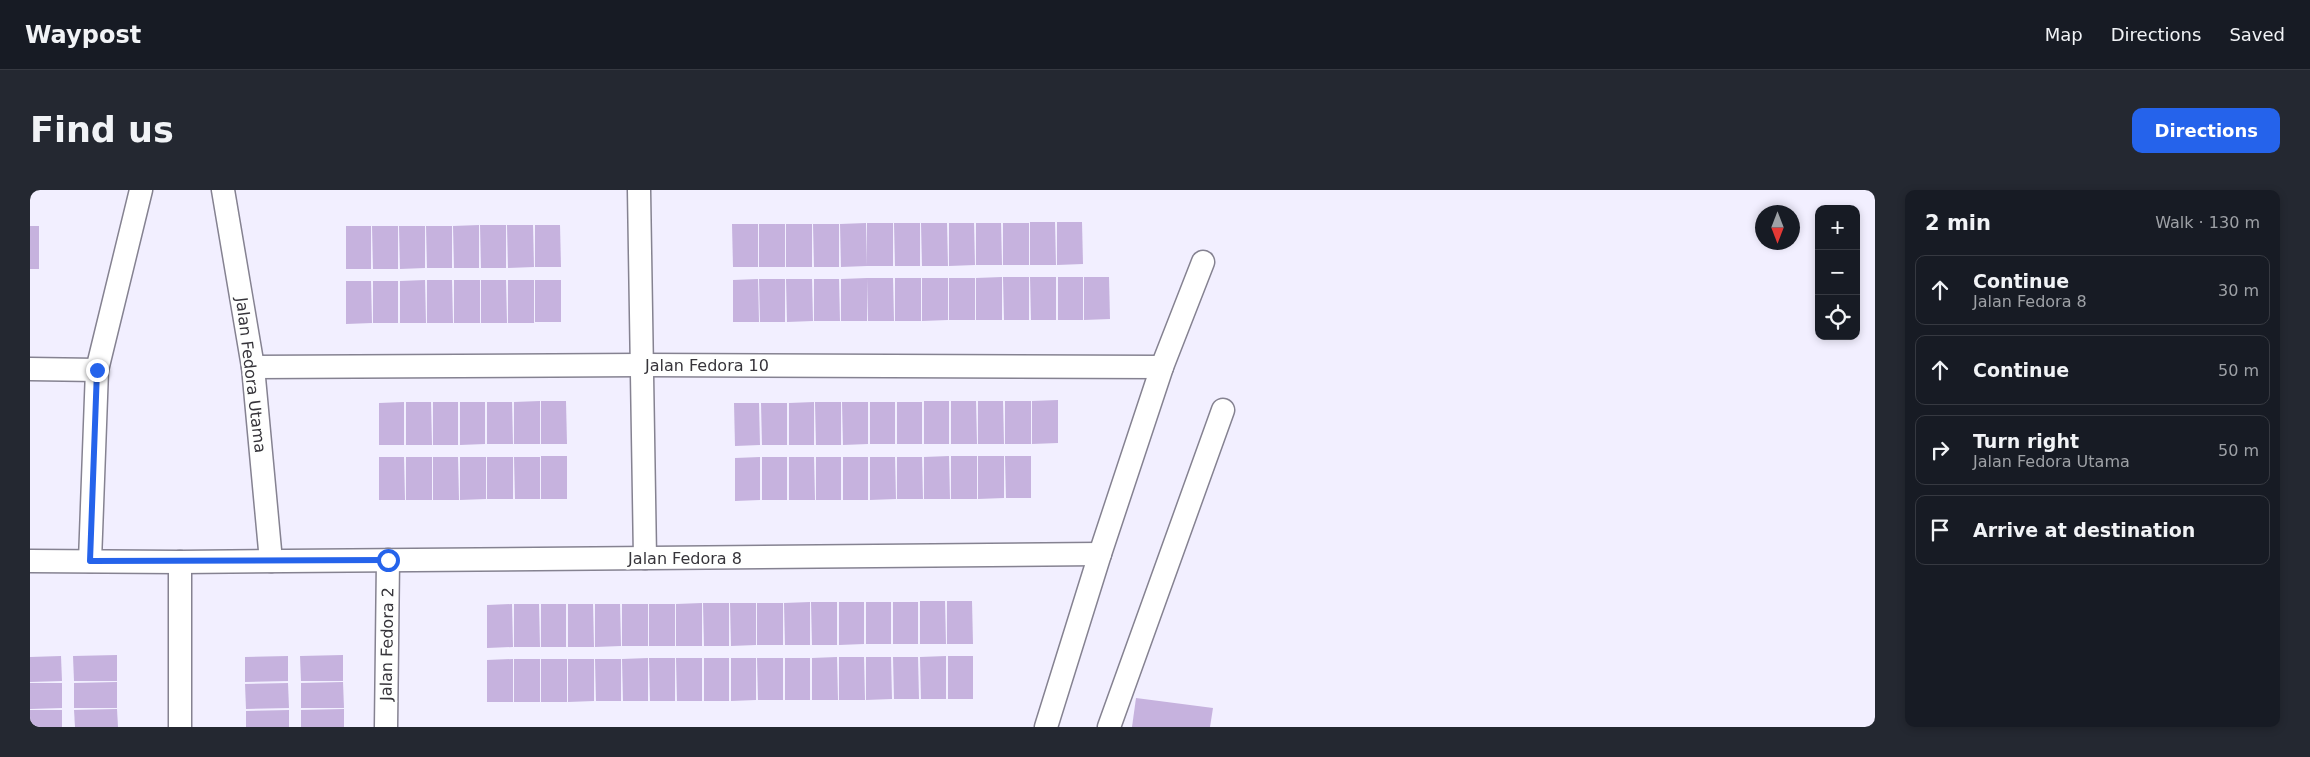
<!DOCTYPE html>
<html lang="en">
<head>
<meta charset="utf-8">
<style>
  :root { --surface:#171b24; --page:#242831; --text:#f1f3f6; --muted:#9ea1a6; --line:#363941; --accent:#2563eb }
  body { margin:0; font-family:"DejaVu Sans",sans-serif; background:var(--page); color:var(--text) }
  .controls { position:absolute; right:15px; top:15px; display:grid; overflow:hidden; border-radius:10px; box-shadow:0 2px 8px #0003 }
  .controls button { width:45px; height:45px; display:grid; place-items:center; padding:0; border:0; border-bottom:1px solid var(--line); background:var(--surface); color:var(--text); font:25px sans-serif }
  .compass { position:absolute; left:1725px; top:15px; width:45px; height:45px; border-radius:50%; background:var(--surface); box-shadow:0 2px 8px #0003; rotate:180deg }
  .stop { position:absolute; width:15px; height:15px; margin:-11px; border:4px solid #2563eb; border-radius:50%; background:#fff }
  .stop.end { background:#2563eb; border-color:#fff; box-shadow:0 1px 5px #0008 }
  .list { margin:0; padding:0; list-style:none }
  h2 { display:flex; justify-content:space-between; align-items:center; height:65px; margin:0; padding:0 20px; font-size:21px }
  h2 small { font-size:16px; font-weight:400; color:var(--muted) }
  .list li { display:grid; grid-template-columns:32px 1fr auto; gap:15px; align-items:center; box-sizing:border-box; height:70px; margin:0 10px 10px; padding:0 10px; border:1px solid var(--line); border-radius:10px }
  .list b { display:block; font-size:19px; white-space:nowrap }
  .list p { margin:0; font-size:16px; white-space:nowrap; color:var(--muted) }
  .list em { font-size:16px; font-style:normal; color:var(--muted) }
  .icon { flex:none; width:28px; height:28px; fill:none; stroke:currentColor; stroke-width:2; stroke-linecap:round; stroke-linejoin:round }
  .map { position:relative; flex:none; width:1845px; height:537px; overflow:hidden; border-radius:10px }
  header { display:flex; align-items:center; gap:30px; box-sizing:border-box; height:70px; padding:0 25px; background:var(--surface); border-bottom:1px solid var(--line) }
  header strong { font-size:24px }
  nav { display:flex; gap:28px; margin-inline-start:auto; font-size:18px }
  .intro { display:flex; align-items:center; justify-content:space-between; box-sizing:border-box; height:120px; padding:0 30px }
  h1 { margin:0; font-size:35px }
  .button { padding:12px 22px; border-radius:10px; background:var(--accent); color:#fff; font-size:18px; font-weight:700 }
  main { display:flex; gap:30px; padding:0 30px }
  aside { flex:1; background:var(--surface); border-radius:10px; box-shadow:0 2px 8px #0003 }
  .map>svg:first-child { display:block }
  .building { fill:#c6b2de }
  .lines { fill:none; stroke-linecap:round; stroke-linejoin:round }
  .minor-casing { stroke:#858291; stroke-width:25 }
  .minor { stroke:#fff; stroke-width:22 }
  .route { stroke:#2563eb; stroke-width:6 }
  .labels { text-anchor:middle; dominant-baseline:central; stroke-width:5; stroke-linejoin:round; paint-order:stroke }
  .street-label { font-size:16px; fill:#36343a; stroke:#fefffe }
</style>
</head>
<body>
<header>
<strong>Waypost</strong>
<nav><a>Map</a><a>Directions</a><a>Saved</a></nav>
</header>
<div class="intro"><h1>Find us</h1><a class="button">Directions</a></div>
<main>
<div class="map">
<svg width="1845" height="537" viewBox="0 0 1845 537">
  <rect width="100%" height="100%" fill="#f2efff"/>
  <g class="building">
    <polygon points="1000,32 1025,32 1026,75 1000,75"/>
    <polygon points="1027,32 1052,32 1053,74 1027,75"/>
    <polygon points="836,33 837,76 811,77 810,34"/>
    <rect x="837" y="33" width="26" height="43"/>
    <polygon points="864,33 890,33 890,76 865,76"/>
    <polygon points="891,33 917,33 918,76 892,76"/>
    <polygon points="919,33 944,33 945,75 919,76"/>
    <polygon points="946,33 971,33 972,75 946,75"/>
    <rect x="973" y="33" width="26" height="42"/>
    <polygon points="702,34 728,34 728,77 703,77"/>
    <rect x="729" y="34" width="26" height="43"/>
    <rect x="756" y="34" width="26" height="43"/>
    <polygon points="783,34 809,34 809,77 784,77"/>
    <polygon points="449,35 449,78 424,78 423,36"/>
    <polygon points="450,35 476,35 476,78 451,78"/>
    <polygon points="477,35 503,35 504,77 478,78"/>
    <polygon points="505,35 530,35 531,77 505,77"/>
    <rect x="0" y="36" width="9" height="43"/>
    <rect x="316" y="36" width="25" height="43"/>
    <polygon points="342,36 368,36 368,79 343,79"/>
    <polygon points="369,36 395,36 395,78 370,79"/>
    <polygon points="396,36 422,36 422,78 397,78"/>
    <polygon points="972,87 972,130 946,130 946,88"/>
    <polygon points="973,87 999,87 999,130 974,130"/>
    <polygon points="1000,87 1026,87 1026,130 1001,130"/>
    <rect x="1028" y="87" width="25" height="43"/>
    <polygon points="1054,87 1079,87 1080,129 1054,130"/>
    <polygon points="837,88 863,88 864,131 838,131"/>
    <polygon points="837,88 837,131 811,131 811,89"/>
    <rect x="865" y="88" width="26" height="43"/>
    <polygon points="892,88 918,88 918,130 892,131"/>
    <rect x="919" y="88" width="26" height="42"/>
    <polygon points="728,89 729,132 703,132 703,90"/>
    <polygon points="729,89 755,89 755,132 730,132"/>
    <polygon points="756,89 782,89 783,131 757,132"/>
    <polygon points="784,89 809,89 810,131 784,131"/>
    <polygon points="395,90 396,133 370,133 370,91"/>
    <polygon points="397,90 422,90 423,133 397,133"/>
    <rect x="424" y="90" width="26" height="43"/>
    <polygon points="451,90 476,90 477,133 451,133"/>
    <rect x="478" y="90" width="26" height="43"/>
    <rect x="505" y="90" width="26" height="42"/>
    <polygon points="316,91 341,91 342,133 316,134"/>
    <rect x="343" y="91" width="25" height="42"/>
    <polygon points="1028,210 1028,253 1002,254 1002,211"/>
    <polygon points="510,211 510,254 484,254 484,212"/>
    <polygon points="511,211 536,211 537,254 511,254"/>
    <rect x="894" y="211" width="25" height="43"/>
    <polygon points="921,211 946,211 947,254 921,254"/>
    <polygon points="948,211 973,211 974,254 948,254"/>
    <rect x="975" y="211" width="26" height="43"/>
    <polygon points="374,212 374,255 349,255 349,213"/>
    <polygon points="376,212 401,212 402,255 376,255"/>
    <rect x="403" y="212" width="25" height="43"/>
    <polygon points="430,212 455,212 455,254 430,255"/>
    <polygon points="457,212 482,212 483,254 457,254"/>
    <polygon points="784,212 784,255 759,255 759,213"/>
    <polygon points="785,212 811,212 811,255 786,255"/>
    <polygon points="812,212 838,212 838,254 813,255"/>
    <rect x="840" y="212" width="25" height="42"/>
    <rect x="867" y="212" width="25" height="42"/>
    <polygon points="704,213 729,213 730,255 705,256"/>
    <polygon points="731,213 757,213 757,255 732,255"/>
    <rect x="511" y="266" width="26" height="43"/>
    <polygon points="919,266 920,309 894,309 894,267"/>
    <rect x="921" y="266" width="26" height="43"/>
    <polygon points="948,266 974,266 974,308 948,309"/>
    <polygon points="975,266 1001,266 1001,308 976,308"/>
    <polygon points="349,267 374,267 375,310 349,310"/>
    <rect x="376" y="267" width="26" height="43"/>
    <polygon points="403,267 428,267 429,310 403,310"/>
    <polygon points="430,267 456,267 456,309 430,310"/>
    <rect x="457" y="267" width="26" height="42"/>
    <polygon points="484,267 510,267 510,309 485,309"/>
    <polygon points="730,267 730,310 705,311 705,268"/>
    <rect x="732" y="267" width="25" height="43"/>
    <polygon points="759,267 784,267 785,310 759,310"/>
    <rect x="786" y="267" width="25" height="43"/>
    <rect x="813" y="267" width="25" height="43"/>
    <polygon points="840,267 865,267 866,309 840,310"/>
    <polygon points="867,267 892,267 893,309 867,309"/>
    <polygon points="890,411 915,411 916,454 890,454"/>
    <polygon points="917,411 942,411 943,454 917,454"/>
    <polygon points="780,412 780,455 755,455 754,413"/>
    <polygon points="781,412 807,412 807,455 782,455"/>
    <polygon points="809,412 834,412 834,454 809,455"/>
    <rect x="836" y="412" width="25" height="42"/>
    <rect x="863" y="412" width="25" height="42"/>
    <polygon points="672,413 672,456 646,456 646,414"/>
    <polygon points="673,413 699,413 699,456 674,456"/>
    <polygon points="700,413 726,413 726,455 701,456"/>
    <rect x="727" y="413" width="26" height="42"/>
    <polygon points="482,414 483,457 457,458 457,415"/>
    <polygon points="484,414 509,414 510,457 484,457"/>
    <rect x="511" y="414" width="25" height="43"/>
    <polygon points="538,414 563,414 564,457 538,457"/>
    <polygon points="565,414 590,414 591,456 565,457"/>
    <rect x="592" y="414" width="26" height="42"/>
    <rect x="619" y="414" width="26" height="42"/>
    <polygon points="87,465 87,491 44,491 43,466"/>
    <polygon points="313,465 313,491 271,491 270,466"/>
    <polygon points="31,466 32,491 0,492 0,467"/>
    <polygon points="258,466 258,491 215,492 215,467"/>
    <polygon points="916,466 916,509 891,509 890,467"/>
    <rect x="918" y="466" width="25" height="43"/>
    <polygon points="807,467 808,510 782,510 782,468"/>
    <polygon points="809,467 834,467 835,510 809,510"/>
    <polygon points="836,467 861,467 862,509 836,510"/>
    <polygon points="863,467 888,467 889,509 864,509"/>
    <polygon points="618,468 618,511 593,511 592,469"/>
    <polygon points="619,468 645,468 645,511 620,511"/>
    <polygon points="646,468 672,468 672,511 647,511"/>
    <rect x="674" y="468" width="25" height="43"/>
    <polygon points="701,468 726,468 726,510 701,511"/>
    <polygon points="727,468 753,468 753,510 728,510"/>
    <rect x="755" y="468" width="25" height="42"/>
    <polygon points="483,469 483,512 457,512 457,470"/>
    <rect x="484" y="469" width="26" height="43"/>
    <rect x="511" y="469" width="26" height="43"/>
    <polygon points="538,469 564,469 564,511 538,512"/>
    <polygon points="565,469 591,469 591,511 566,511"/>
    <polygon points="87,492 87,518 44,518 44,493"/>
    <polygon points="313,492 314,518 271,518 271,493"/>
    <polygon points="0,493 32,493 32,518 0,519"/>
    <polygon points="258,493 259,518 216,519 215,494"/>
    <polygon points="1106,508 1183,518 1180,537 1102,537"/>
    <polygon points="87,519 88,537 45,537 44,520"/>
    <polygon points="314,519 314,537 271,537 271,520"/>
    <rect x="0" y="520" width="32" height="17"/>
    <polygon points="259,520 259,537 216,537 216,521"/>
  </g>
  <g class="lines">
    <g class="minor-casing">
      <g id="minor">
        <polyline points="193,0 223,177 241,371"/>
        <polyline points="609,0 615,368"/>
        <polyline points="223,177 612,175 1132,177"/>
        <polyline points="0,179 67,180"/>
        <polyline points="0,371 150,372 1070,364"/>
        <polyline points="60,371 67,180 111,0"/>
        <polyline points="150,372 150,537"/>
        <polyline points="356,537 358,370"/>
        <polyline points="1016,537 1070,364 1132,177 1173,72"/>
        <polyline points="1079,537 1193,220"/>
      </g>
    </g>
    <use href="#minor" class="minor"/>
  </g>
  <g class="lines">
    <polyline class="route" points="67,180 60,371 358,370"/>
  </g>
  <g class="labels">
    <g class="street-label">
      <text x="677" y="175">Jalan Fedora 10</text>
      <text transform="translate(221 185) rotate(83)">Jalan Fedora Utama</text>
      <text x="655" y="368">Jalan Fedora 8</text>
      <text transform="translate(357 454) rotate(-89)">Jalan Fedora 2</text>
    </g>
  </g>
</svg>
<div class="controls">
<button>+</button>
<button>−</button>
<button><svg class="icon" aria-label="locate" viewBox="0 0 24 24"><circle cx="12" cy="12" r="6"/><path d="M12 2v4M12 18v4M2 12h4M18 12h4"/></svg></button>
</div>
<svg class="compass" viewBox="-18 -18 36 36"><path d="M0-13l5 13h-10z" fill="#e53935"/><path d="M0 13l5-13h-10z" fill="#9ea1a6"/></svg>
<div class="stop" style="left:358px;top:370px"></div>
<div class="stop end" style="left:67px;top:180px"></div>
</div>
<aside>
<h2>2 min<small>Walk · 130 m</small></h2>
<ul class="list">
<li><svg class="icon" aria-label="ahead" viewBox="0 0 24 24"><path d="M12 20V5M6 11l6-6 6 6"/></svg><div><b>Continue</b><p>Jalan Fedora 8</p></div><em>30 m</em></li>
<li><svg class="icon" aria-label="ahead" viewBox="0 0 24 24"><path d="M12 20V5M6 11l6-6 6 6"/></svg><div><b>Continue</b></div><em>50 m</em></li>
<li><svg class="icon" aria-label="right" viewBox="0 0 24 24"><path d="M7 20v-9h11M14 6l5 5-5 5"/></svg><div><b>Turn right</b><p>Jalan Fedora Utama</p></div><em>50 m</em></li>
<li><svg class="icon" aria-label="arrive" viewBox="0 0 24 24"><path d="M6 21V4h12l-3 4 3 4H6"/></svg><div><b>Arrive at destination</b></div></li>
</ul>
</aside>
</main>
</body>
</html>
